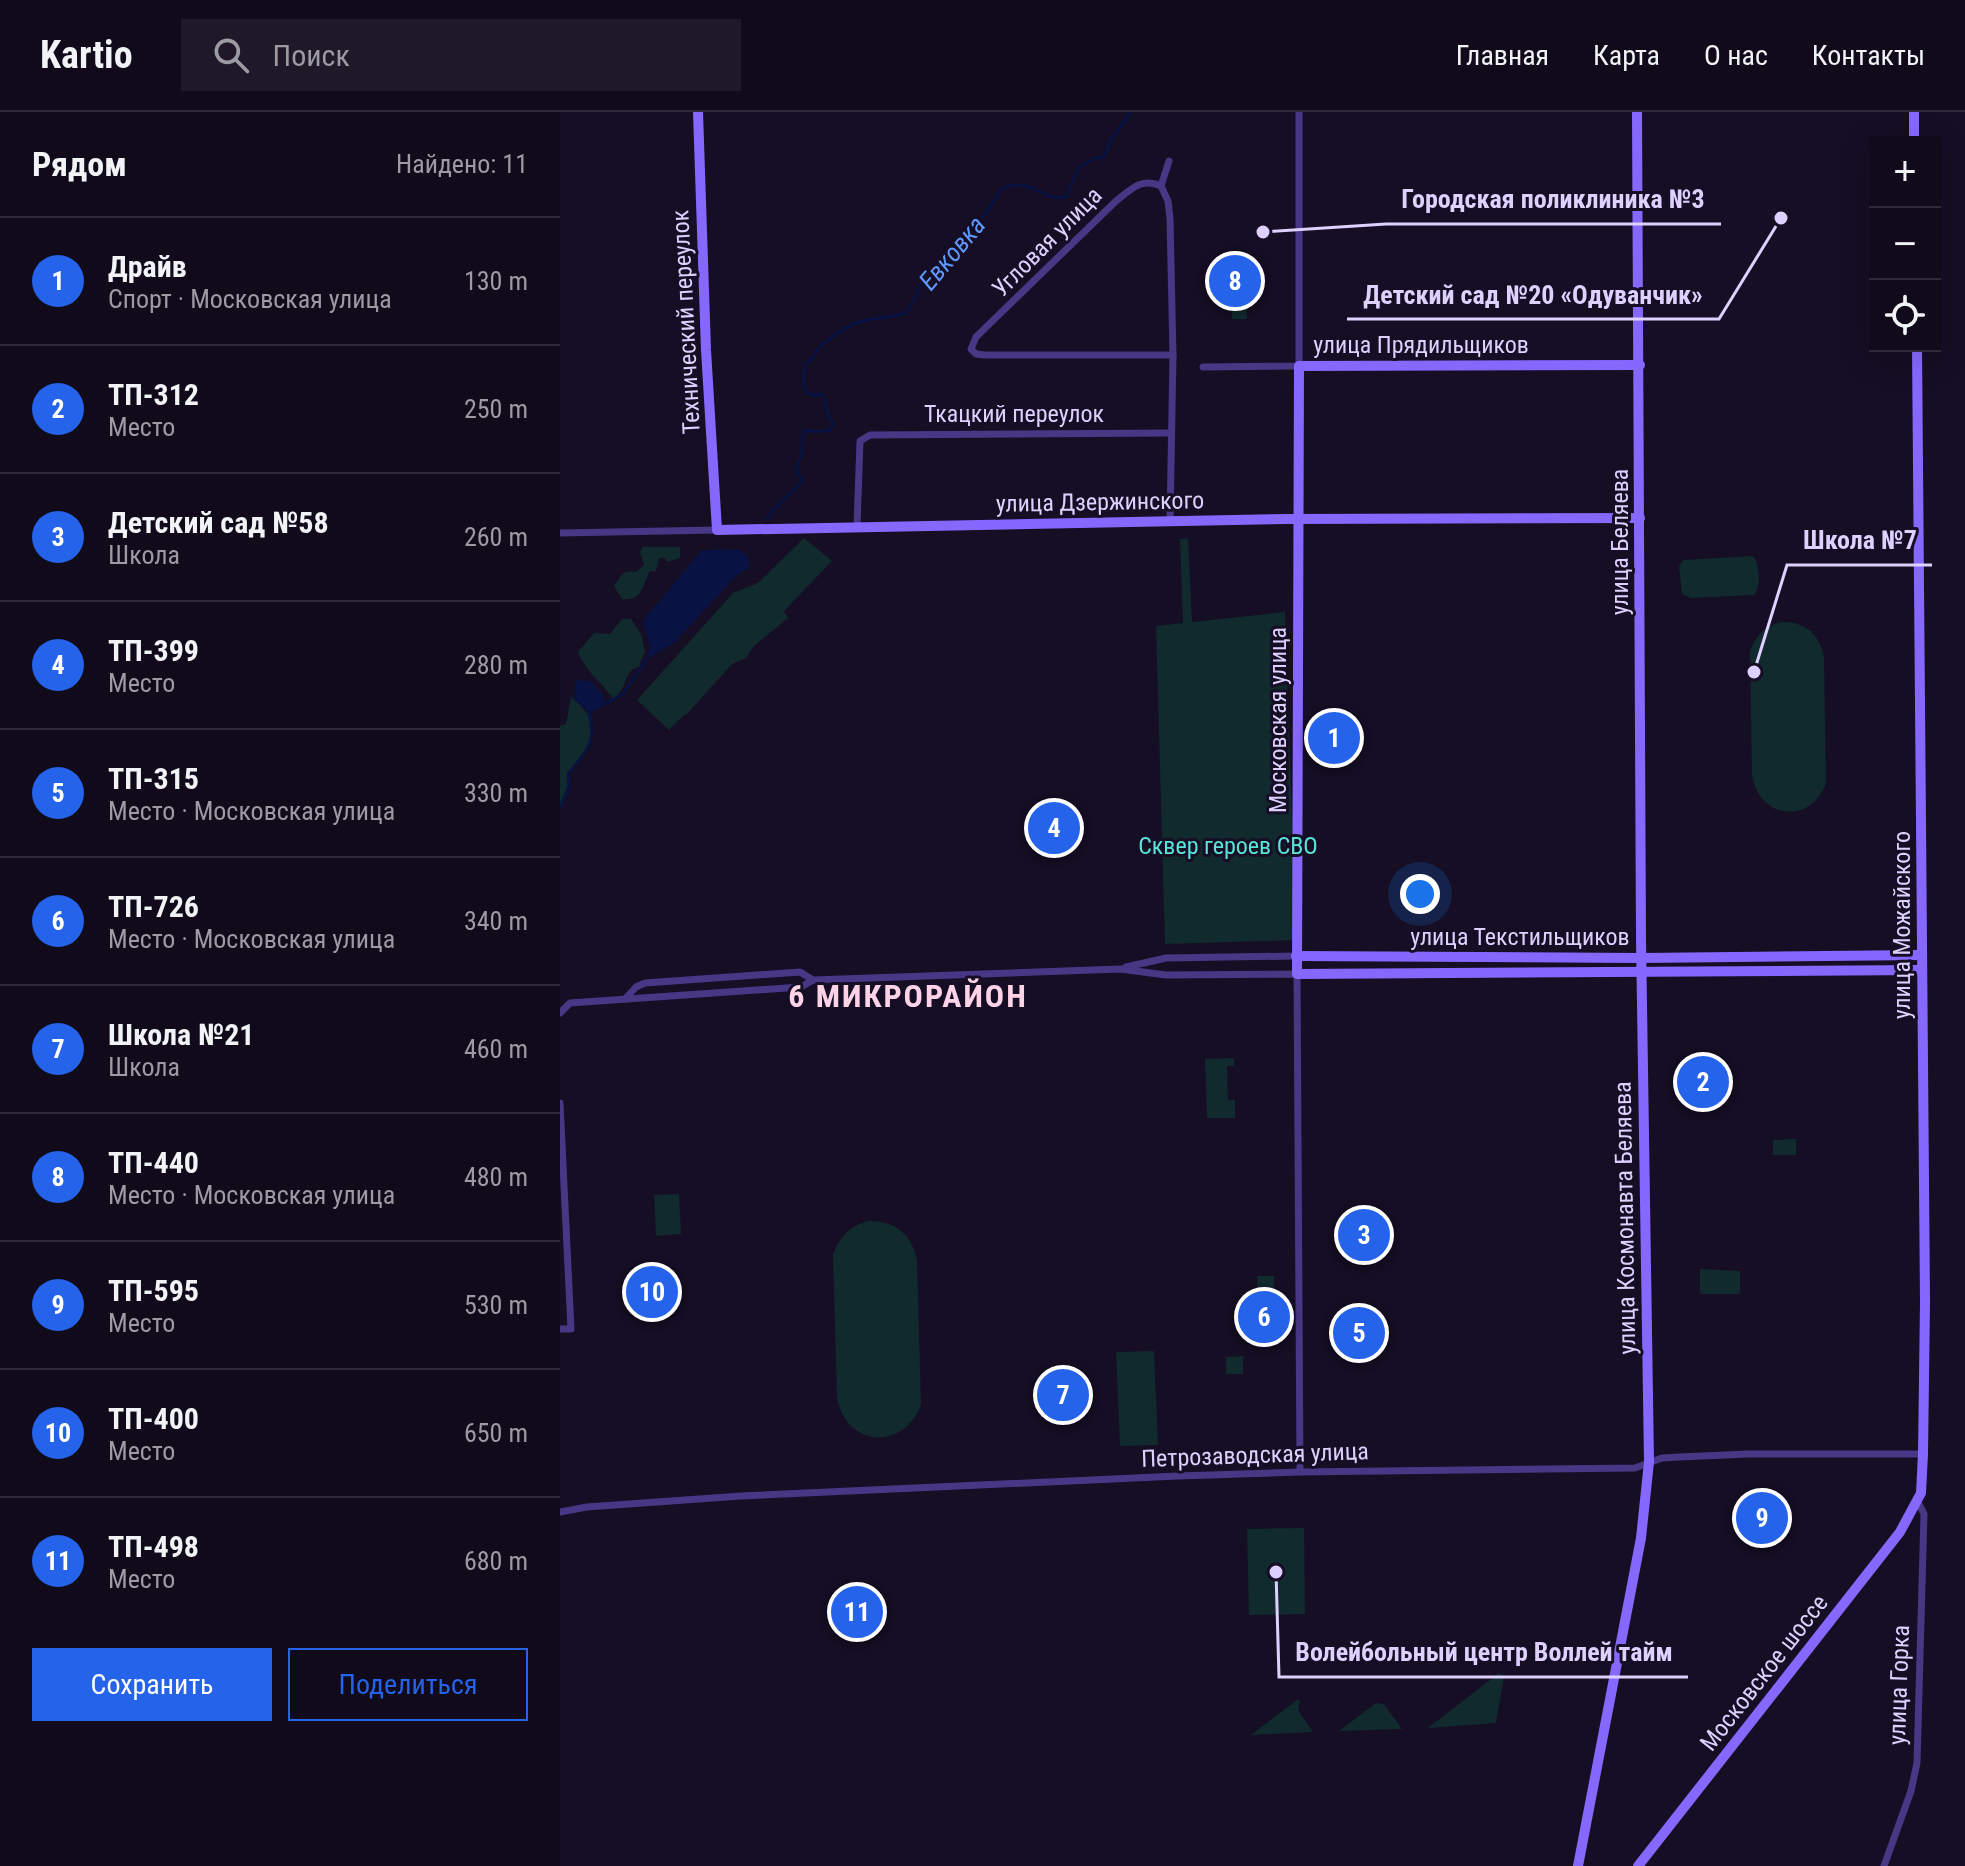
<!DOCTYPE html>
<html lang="ru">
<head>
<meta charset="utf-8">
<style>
  :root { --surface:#100a1b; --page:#1e1828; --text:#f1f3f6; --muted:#9c9aa3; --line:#302b3a; --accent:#2563eb }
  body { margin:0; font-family:"Roboto Condensed",sans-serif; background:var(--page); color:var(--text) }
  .controls { position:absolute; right:24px; top:24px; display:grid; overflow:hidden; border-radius:0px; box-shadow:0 8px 32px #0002 }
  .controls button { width:72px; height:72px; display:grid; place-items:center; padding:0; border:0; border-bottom:2px solid var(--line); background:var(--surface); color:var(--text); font:40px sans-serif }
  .you { position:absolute; left:860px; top:782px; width:28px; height:28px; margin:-20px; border:6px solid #fff; border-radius:50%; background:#1a73e8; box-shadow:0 0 0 12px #1a73e833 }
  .badge { display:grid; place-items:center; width:52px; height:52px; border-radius:50%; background:var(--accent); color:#fff; font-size:26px; font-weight:700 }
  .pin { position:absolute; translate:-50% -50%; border:4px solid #fff; box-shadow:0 2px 8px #0006 }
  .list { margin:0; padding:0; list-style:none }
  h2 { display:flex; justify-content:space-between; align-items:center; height:104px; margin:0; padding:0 32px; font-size:34px }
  h2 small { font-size:26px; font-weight:400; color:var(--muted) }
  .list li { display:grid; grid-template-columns:52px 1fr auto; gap:24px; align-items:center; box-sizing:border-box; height:128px; padding:0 32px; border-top:2px solid var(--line) }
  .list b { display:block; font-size:30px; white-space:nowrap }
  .list p { margin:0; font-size:26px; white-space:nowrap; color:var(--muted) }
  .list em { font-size:26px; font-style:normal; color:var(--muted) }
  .actions { display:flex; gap:16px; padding:24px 32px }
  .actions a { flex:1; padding:18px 0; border:2px solid var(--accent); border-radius:0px; text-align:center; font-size:28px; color:var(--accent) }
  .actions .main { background:var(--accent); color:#fff }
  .icon { flex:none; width:44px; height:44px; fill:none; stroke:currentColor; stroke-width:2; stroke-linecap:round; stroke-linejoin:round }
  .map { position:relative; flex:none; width:1405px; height:1754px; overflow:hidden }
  header { display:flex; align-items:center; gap:48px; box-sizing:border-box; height:112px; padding:0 40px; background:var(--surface); border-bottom:2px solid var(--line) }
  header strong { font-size:38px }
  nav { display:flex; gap:44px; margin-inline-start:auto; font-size:28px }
  .search { width:560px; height:72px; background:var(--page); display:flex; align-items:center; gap:20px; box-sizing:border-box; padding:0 28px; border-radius:0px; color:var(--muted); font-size:30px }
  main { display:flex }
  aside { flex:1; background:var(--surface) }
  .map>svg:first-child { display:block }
  .green { fill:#102a2e }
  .water { fill:#081343 }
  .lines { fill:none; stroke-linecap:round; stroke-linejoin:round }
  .stream { stroke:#081343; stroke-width:3 }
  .street { stroke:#483785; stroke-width:7 }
  .secondary { stroke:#8768ff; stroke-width:10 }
  .labels { text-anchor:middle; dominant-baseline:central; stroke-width:6; stroke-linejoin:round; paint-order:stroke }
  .street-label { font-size:24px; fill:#ded1ff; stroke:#150e24 }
  .park-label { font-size:24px; fill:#59e3d9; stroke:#150e24 }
  .water-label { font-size:26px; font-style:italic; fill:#5f98ff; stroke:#150e24 }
  .district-label { font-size:32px; font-weight:bold; letter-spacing:2px; fill:#ffd3e7; stroke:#150e24 }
  .leader { fill:none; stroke:#ded1ff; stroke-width:3 }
  .callout-dot { fill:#ded1ff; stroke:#150e24; stroke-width:3 }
  .callout-label { font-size:26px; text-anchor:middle; font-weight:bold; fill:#ded1ff; stroke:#150e24; stroke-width:6; stroke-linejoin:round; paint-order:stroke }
</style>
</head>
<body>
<header>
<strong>Kartio</strong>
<div class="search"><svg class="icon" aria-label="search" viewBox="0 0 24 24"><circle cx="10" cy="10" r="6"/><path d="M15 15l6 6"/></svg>Поиск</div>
<nav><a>Главная</a><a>Карта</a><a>О нас</a><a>Контакты</a></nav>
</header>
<main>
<aside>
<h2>Рядом<small>Найдено: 11</small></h2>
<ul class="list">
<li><span class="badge">1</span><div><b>Драйв</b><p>Спорт · Московская улица</p></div><em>130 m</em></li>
<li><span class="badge">2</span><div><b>ТП-312</b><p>Место</p></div><em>250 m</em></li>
<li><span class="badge">3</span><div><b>Детский сад №58</b><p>Школа</p></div><em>260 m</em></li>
<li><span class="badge">4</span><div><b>ТП-399</b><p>Место</p></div><em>280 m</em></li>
<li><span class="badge">5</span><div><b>ТП-315</b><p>Место · Московская улица</p></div><em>330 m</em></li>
<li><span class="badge">6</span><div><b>ТП-726</b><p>Место · Московская улица</p></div><em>340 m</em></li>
<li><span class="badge">7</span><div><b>Школа №21</b><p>Школа</p></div><em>460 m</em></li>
<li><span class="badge">8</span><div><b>ТП-440</b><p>Место · Московская улица</p></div><em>480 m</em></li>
<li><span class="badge">9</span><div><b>ТП-595</b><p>Место</p></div><em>530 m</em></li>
<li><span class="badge">10</span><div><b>ТП-400</b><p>Место</p></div><em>650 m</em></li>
<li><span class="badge">11</span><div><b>ТП-498</b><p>Место</p></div><em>680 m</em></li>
</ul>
<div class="actions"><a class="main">Сохранить</a><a>Поделиться</a></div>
</aside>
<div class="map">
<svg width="1405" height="1754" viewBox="0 0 1405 1754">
  <rect width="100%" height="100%" fill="#150e24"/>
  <g class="green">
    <polygon points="672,188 686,188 687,207 672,207"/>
    <polygon points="244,426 272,449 224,499 228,506 194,534 186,546 172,552 127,602 124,603 109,618 77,588 173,481 198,471"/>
    <polygon points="628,426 632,510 725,500 736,828 605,832 596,514 623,511 620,427"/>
    <path d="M 83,435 L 120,435 L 120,446 L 107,450 L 105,446 L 99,446 L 96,459 L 90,459 C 82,474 83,489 62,487 L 54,474 C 61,464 62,458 76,460 L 84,453 L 80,440 Z"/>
    <path d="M 1193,444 C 1200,453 1201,475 1194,483 L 1131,486 L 1122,482 L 1119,454 L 1123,448 Z"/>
    <path d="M 62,507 L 71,507 L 81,522 L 85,540 L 79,552 L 81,554 C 66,557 68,567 62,577 C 60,581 56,584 53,587 C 41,569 25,559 18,540 L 34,521 L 50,522 Z"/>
    <path d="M 1221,510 C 1245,509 1260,522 1264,546 L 1266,671 C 1251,713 1199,708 1192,663 L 1190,539 C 1196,523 1205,514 1221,510 Z"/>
    <path d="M 11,585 C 47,615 34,630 8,662 L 9,674 L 0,696 L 0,614 L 6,612 Z"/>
    <polygon points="674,946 674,954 667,954 668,988 675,988 675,1006 647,1006 645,947"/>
    <polygon points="1236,1027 1236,1043 1213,1043 1213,1028"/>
    <polygon points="119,1082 121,1122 96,1124 94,1083"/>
    <path d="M 308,1109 C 335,1108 353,1123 357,1150 L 361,1292 C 344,1340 285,1335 277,1285 L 273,1142 C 280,1124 290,1114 308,1109 Z"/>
    <polygon points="1140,1157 1180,1159 1180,1182 1140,1182"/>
    <polygon points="697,1164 714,1164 714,1182 698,1182"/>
    <polygon points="594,1239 598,1333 560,1334 556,1240"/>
    <polygon points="683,1244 683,1262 666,1262 666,1245"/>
    <polygon points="744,1416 745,1502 689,1503 687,1417"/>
    <polygon points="939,1561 944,1565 936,1611 868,1616"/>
    <polygon points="737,1588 740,1589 738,1598 753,1620 691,1623"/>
    <polygon points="816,1591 824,1592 842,1617 779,1619"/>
  </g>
  <g class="water">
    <polygon points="165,437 181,438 188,446 189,456 177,463 114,531 86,548 91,534 82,510 141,439"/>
    <polygon points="16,568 31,569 42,582 44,590 29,600 14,587"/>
  </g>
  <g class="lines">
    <g class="stream">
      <path d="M 207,407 L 213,398 L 241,371 L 241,365 L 236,360 L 242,340 L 243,319 L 269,319 L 273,312 L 267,300 L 264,284 L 260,281 L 256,284 C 239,281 243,264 246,251 C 254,247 253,243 258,237 C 267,227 286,214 299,210 C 309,206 342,205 346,200 C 355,191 361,167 371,158 C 377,153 386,151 392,145 C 412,125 426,99 443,76 C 470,64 485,91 506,85 L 519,55 L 536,46 L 544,45 L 550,29 L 571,0"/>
      <path d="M 0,696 L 9,674 L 8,662 C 27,638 37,631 29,600 L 63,582 L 87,547"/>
    </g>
    <g class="street">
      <polyline points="609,49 601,74 608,89 610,107 613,243 610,410"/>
      <path d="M 601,74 C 582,65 571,77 556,89 L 416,225 L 411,237 L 416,242 L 425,243 L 613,243"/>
      <polyline points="643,255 739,254 739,0"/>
      <polyline points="297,414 300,329 310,323 610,321"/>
      <polyline points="0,421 157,418"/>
      <polyline points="566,855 606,846 736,844"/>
      <polyline points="65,887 76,875 85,871 240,860 253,868"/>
      <polyline points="0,901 10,891 241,875 253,868 560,857 606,863 737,862 740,1360"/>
      <polyline points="0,991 11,1217 0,1217"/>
      <polyline points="0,1400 27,1395 181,1384 618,1364 740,1360 1075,1356 1102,1346 1119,1345 1188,1342 1363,1342"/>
      <polyline points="1324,1754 1351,1679 1357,1651 1364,1402 1358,1390"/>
    </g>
    <g class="secondary">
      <polyline points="138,0 146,238 157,418 728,407 1080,406"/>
      <polyline points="1354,0 1354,30"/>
      <polyline points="1080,253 739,254 737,862 1361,858"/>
      <polyline points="736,844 1082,846 1361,843"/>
      <polyline points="1018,1754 1081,1426 1089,1350 1081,827 1077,0"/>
      <polyline points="1078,1754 1340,1420 1361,1381 1363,1342 1365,1190 1357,234"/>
    </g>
  </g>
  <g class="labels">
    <g class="street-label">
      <text transform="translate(487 130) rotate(-45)">Угловая улица</text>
      <text transform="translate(126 210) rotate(-93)">Технический переулок</text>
      <text x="861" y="233">улица Прядильщиков</text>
      <text x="454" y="302">Ткацкий переулок</text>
      <text transform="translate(540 390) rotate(-1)">улица Дзержинского</text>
      <text transform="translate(1060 430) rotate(-90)">улица Беляева</text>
      <text transform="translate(718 608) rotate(-90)">Московская улица</text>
      <text transform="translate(1342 813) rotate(-90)">улица Можайского</text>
      <text x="960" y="825">улица Текстильщиков</text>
      <text transform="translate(1065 1106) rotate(-91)">улица Космонавта Беляева</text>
      <text transform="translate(695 1343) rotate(-2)">Петрозаводская улица</text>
      <text transform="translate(1204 1561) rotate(-52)">Московское шоссе</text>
      <text transform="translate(1339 1573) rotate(-88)">улица Горка</text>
    </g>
    <g class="park-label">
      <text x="668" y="734">Сквер героев СВО</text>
    </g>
    <g class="water-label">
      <text transform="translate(392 141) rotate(-50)">Евковка</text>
    </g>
    <g class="district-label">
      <text x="348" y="884">6 МИКРОРАЙОН</text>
    </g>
  </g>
  <path class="leader" d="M703 120L826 112H1161M1221 106L1159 207H787M1194 560L1227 453H1372M716 1460L719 1565H1128"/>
  <g class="callout-dot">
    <circle cx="703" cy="120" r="8"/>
    <circle cx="1221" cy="106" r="8"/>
    <circle cx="1194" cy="560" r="8"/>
    <circle cx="716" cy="1460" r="8"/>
  </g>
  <g class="callout-label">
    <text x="993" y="96">Городская поликлиника №3</text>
    <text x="973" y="192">Детский сад №20 «Одуванчик»</text>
    <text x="1300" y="437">Школа №7</text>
    <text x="924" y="1549">Волейбольный центр Воллей тайм</text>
  </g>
</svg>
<div class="controls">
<button>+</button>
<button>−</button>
<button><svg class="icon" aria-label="locate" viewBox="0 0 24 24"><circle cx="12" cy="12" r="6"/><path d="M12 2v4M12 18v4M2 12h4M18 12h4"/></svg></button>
</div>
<div class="you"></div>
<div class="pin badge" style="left:774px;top:626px">1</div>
<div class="pin badge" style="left:1143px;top:970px">2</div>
<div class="pin badge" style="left:804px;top:1123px">3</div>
<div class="pin badge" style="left:494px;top:716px">4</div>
<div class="pin badge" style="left:799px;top:1221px">5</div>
<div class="pin badge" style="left:704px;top:1205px">6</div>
<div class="pin badge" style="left:503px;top:1283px">7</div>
<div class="pin badge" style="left:675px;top:169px">8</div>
<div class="pin badge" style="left:1202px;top:1406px">9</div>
<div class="pin badge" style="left:92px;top:1180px">10</div>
<div class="pin badge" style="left:297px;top:1500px">11</div>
</div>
</main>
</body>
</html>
